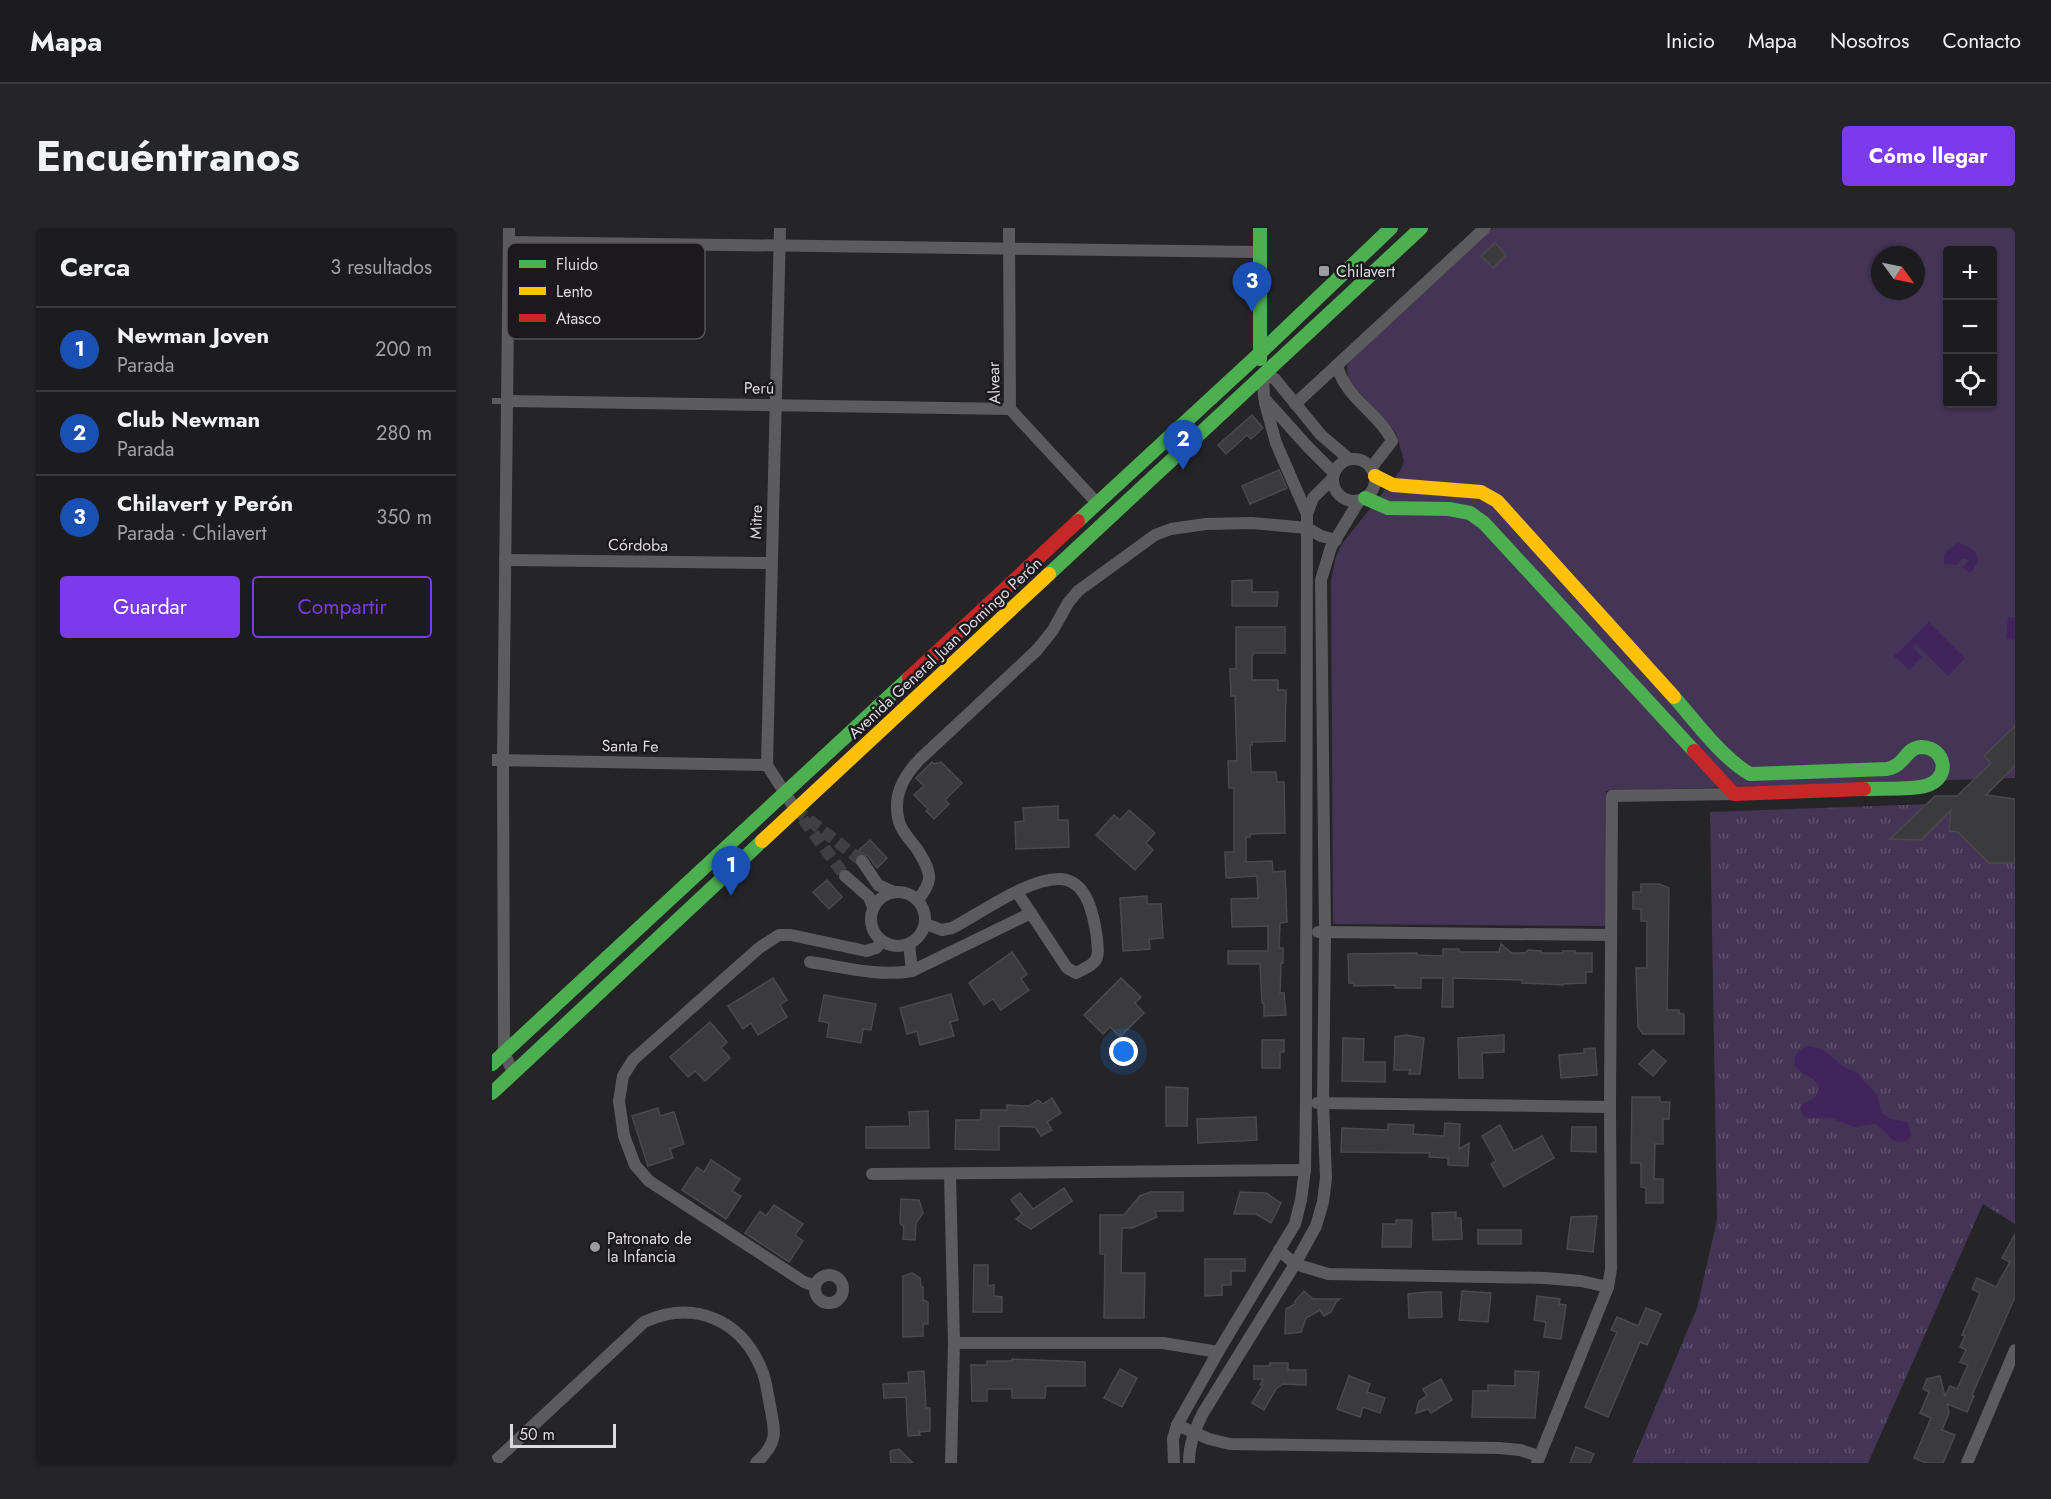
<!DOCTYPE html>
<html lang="es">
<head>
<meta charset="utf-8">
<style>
  :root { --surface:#1c1b1d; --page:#252426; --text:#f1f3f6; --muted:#a0a1a4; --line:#3a393b; --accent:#7c3aed }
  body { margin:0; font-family:Jost,sans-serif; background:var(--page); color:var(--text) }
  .controls { position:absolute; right:18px; top:18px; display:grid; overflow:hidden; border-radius:6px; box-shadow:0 2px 4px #0004 }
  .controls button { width:54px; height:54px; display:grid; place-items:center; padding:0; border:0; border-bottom:2px solid var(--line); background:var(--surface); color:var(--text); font:30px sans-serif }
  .compass { position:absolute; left:1379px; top:18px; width:54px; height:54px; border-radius:50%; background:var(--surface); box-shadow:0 2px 4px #0004; rotate:123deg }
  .scale { position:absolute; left:18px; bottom:15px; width:106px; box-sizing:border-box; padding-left:6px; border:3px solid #dbdadd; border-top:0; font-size:16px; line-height:21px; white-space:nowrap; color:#dbdadd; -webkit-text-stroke:4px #1b191e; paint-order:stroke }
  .you { position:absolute; left:632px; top:824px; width:21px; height:21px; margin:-15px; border:4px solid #fff; border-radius:50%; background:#1a73e8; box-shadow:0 0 0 9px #1a73e833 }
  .badge { display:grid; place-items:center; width:39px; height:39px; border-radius:50%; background:var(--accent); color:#fff; font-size:20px; font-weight:700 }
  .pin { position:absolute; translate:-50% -50px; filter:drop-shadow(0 2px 3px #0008) }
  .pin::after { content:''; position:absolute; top:32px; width:21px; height:18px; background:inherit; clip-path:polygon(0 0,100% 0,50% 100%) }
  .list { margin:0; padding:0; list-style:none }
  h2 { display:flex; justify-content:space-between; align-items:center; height:78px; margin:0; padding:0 24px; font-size:26px }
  h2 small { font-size:20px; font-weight:400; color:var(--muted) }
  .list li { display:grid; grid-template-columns:39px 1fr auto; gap:18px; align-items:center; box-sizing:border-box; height:84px; padding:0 24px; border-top:2px solid var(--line) }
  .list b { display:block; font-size:22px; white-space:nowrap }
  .list p { margin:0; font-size:20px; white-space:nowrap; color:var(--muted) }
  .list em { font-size:20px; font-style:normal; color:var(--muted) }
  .actions { display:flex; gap:12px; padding:18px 24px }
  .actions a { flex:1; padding:14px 0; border:2px solid var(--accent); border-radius:6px; text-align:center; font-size:21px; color:var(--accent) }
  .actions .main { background:var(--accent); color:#fff }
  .icon { flex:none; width:33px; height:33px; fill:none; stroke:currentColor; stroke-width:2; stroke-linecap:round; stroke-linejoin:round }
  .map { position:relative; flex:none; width:1523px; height:1235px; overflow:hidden; border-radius:6px }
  header { display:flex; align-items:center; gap:36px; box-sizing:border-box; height:84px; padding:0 30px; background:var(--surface); border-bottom:2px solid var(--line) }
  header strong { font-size:28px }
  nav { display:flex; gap:33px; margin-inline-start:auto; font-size:21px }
  .intro { display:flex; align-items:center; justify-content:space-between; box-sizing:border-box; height:144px; padding:0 36px }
  h1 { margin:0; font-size:42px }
  .button { padding:15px 27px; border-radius:6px; background:var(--accent); color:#fff; font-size:21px; font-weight:700 }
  main { display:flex; gap:36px; padding:0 36px }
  aside { flex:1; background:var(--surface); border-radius:6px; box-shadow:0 2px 4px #0004 }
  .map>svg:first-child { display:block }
  .grass { fill:url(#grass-tufts) }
  .park { fill:#443556; fill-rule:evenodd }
  .water { fill:#40245b }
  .building { fill:#3b3a3c; stroke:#4a494c; stroke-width:1.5 }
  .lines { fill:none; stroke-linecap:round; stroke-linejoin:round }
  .street-tunnel { stroke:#403f42; stroke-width:12; stroke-dasharray:12 6; stroke-linecap:butt }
  .lane { stroke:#5c5b5d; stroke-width:6 }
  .street { stroke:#5c5b5d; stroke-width:12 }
  .fast { stroke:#4caf50; stroke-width:14 }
  .slow { stroke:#ffc107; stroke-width:14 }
  .jam { stroke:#c62828; stroke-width:14 }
  .poi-dot { fill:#9b9a9d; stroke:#1b191e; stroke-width:2 }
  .labels { text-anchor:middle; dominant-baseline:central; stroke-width:5; stroke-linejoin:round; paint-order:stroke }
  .poi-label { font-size:16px; fill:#dbdadd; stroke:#1b191e; text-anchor:start }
  .street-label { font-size:16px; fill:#dbdadd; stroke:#1b191e }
  .key { fill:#1b191e; stroke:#555357; stroke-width:1.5 }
  .key-label { font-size:16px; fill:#dbdadd }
</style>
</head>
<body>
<header>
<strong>Mapa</strong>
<nav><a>Inicio</a><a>Mapa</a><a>Nosotros</a><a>Contacto</a></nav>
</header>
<div class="intro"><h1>Encuéntranos</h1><a class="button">Cómo llegar</a></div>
<main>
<aside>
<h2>Cerca<small>3 resultados</small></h2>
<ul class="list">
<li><span class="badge" style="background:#1a4fb4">1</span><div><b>Newman Joven</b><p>Parada</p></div><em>200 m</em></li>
<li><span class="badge" style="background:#1a4fb4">2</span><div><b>Club Newman</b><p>Parada</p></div><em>280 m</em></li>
<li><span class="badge" style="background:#1a4fb4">3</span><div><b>Chilavert y Perón</b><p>Parada · Chilavert</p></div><em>350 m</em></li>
</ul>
<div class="actions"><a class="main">Guardar</a><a>Compartir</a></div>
</aside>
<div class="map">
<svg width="1523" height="1235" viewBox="0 0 1523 1235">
  <defs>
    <pattern id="grass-tufts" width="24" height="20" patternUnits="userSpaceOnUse" patternTransform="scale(1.5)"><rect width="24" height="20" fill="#443556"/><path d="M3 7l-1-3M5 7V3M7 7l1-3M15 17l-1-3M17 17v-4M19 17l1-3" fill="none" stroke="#5e526e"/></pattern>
  </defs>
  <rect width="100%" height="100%" fill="#252427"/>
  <polygon class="grass" points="1523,573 1523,996 1491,976 1376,1235 1140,1235 1205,1080 1225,992 1218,584"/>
  <path class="park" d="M 1001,0 L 1523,0 L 1523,550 L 1114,563 L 1115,698 L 841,696 L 839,353 L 843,332 L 849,317 L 908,243 L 912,233 L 904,205 L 856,151 L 855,138 L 858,132 ZM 1456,22 L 1500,22 L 1500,176 L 1456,176 ZM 1388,27 L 1424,27 L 1424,63 L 1388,63 Z"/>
  <g class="water">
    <path d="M 1465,315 C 1483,319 1493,330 1478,345 L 1471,340 L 1477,332 L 1471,330 L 1464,337 L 1452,336 L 1452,326 Z"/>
    <polygon points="1516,389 1523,390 1523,412 1514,411"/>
    <polygon points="1437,394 1473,430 1456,448 1424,416 1421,419 1430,429 1417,442 1402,428"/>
    <path d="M 1316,818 L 1330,821 L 1352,839 L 1365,845 L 1385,867 L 1389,884 L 1398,891 L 1415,894 L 1419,906 L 1416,912 C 1399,919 1396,904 1384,896 L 1362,899 L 1339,890 L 1314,890 L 1309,885 L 1309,877 L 1323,870 L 1327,859 C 1322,847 1310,848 1303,838 C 1301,828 1306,821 1316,818 Z"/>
  </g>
  <g class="building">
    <polygon points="1003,15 1014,27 1001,40 989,28"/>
    <polygon points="760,187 771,200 759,211 755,207 734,226 726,217"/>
    <polygon points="787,242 795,260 758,276 750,258"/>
    <polygon points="760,352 760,364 786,364 785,378 740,378 740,353"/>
    <polygon points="744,399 793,399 793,425 762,425 760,428 760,452 786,452 786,462 794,462 793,513 760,514 760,517 758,517 759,544 784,544 785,554 792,554 793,605 758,606 758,609 754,609 754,634 780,633 781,644 793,643 795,694 788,695 787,720 791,720 791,735 789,735 788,765 792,765 794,787 772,788 772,775 770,775 768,736 736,736 736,723 776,723 776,698 740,699 739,671 766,670 765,648 734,650 733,624 742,624 742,560 737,560 736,533 745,533 743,468 739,468 738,441 744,441"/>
    <polygon points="1523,498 1523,538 1494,567 1523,571 1523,635 1497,635 1466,604 1457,603 1459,582 1429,612 1398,611 1443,568 1465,568 1499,535 1492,528"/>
    <polygon points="440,534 442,536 449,534 470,555 453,572 457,576 442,591 434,583 436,581 422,567 432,558 424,550"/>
    <polygon points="566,578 566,592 576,592 577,619 524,621 523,594 532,593 531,580"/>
    <polygon points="637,582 663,605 654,615 661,622 643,642 604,607 622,587 628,592"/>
    <polygon points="378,612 395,630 385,640 376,628 366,623"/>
    <polygon points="335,652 350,669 337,681 321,664"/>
    <polygon points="1149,656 1167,656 1177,660 1175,782 1187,782 1187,785 1192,786 1192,806 1151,806 1146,799 1144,740 1155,740 1155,693 1149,693 1149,681 1141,681 1141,664 1149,664"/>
    <polygon points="655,668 655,676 669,676 671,710 657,711 658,721 631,723 628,670"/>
    <polygon points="1009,716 1020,725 1033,725 1036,722 1049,723 1049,725 1071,725 1071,723 1083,723 1083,725 1100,725 1100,744 1094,744 1094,755 1071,756 1071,757 1030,755 1030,752 961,750 961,779 950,779 951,750 929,750 929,760 903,760 903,757 862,758 862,755 857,755 856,726 925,725 925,727 951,728 951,721 967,721 967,724 1007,724"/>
    <polygon points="520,724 535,746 529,751 537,762 509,782 501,771 492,777 477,755"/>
    <polygon points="281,750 295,772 288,777 295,789 266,807 259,795 251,801 236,778"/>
    <polygon points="629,750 649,769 643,775 652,785 628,809 618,799 611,806 592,787"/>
    <polygon points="459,766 466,792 458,794 462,808 428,817 425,803 415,806 408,780"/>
    <polygon points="332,767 384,776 379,802 371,801 369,815 335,809 337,795 327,793"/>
    <polygon points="218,794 235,814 229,820 238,830 213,853 203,843 196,849 178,829"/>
    <polygon points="914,807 932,810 928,846 917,846 918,842 902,842 903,809"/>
    <polygon points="1012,807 1012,824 990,825 991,850 967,850 966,810"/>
    <polygon points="851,810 872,811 871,834 893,834 893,854 850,853"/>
    <polygon points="770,812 792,812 792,824 788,824 788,840 770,840"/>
    <polygon points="1103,820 1105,847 1069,850 1067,827 1092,825 1092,821"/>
    <polygon points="1161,822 1174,833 1161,848 1147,836"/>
    <polygon points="674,859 696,860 695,898 674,898"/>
    <polygon points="1140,869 1168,869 1168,874 1178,874 1177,891 1171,891 1171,916 1163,916 1162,951 1171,951 1171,975 1154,975 1154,960 1149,959 1149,935 1139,935"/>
    <polygon points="560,870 569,885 555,894 560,902 549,908 543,899 507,898 507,922 463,921 464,892 489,892 489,882 515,882 515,877 537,878 546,872 551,876"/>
    <polygon points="166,880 168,888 182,884 192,916 178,921 181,930 156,938 140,888"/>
    <polygon points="436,883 437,920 374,920 374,899 418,898 417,884"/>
    <polygon points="764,889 765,912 706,915 705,891"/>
    <polygon points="953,895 968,896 967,921 977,915 976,938 956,937 956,930 937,929 938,925 849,924 850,900 896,902 896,896 922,897 921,906 952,908"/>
    <polygon points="1008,897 1022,923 1050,908 1062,930 1012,959 999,936 1004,933 990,908"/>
    <polygon points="1080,899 1104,899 1104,924 1079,923"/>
    <polygon points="219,932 248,951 240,963 249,968 234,991 190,962 205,939 212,944"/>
    <polygon points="572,960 580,973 539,1001 524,991 530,986 519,972 528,965 541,981"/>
    <polygon points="658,964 691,964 691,983 663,983 665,989 640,1000 630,1000 629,1045 653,1045 652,1090 612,1090 613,1026 608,1026 608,987 632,987 648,968"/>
    <polygon points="748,964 774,965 789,975 779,995 764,986 742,986"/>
    <polygon points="409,971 427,972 431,985 424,995 423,1012 411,1011 412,999 408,995"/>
    <polygon points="282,977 311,996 303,1007 311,1013 297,1034 253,1005 268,983 274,988"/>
    <polygon points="964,984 964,990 969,990 970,1011 941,1012 940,985"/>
    <polygon points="1105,988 1101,1024 1075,1021 1079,989"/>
    <polygon points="904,992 920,992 919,1019 890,1019 891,996 904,996"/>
    <rect x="986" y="1002" width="43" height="14"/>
    <polygon points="1523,1006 1523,1069 1480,1167 1482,1168 1475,1184 1455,1176 1457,1185 1450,1202 1463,1207 1451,1235 1434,1235 1422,1230 1439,1190 1428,1185 1437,1164 1431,1161 1435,1151 1448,1148 1453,1168 1458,1158 1465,1161 1476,1137 1468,1134 1474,1122 1468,1119 1473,1108 1470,1107 1488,1065 1480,1061 1485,1050 1504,1059 1518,1034 1510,1030"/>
    <polygon points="713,1031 753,1031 753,1043 739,1043 739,1057 730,1057 730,1067 713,1068"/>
    <polygon points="482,1037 496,1037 496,1058 502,1057 502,1068 510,1069 510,1084 481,1084"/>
    <polygon points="420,1045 428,1050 429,1058 431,1059 431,1072 436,1074 436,1096 431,1096 431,1108 411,1109 411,1048"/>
    <polygon points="812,1063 821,1071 848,1071 844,1074 839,1084 832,1088 828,1082 814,1090 809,1104 793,1106 794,1081 803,1076 803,1073"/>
    <polygon points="970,1063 999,1065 996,1094 967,1092"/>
    <polygon points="936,1064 949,1064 950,1089 917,1090 916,1066"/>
    <polygon points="1045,1068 1068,1071 1067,1076 1074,1077 1069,1111 1052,1109 1054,1094 1042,1092"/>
    <polygon points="1154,1080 1169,1086 1155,1117 1148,1114 1116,1189 1093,1179 1125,1104 1119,1102 1125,1089 1146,1098"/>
    <polygon points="520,1131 593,1134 593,1158 554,1158 553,1170 520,1170 520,1161 495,1161 495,1173 480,1173 479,1137 495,1137 495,1133 520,1133"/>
    <polygon points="778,1135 796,1135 796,1142 814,1142 814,1157 791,1156 784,1161 772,1182 760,1175 771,1157 768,1157 771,1151 762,1151 762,1138 778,1138"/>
    <polygon points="628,1141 645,1150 630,1179 612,1170"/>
    <polygon points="432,1143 434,1180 438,1180 438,1203 427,1204 428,1207 416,1208 414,1169 392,1170 391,1156 417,1155 416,1144"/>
    <polygon points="1023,1143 1047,1144 1043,1190 980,1189 981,1163 996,1163 996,1157 1023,1158"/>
    <polygon points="857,1148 878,1156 875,1164 893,1170 888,1185 871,1179 868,1189 845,1181"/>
    <polygon points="949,1151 960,1172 939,1185 936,1181 924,1185 927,1173 935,1168 931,1161"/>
    <polygon points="1084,1219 1102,1226 1098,1235 1078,1235"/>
    <polygon points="407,1221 421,1235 399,1235 398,1223"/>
  </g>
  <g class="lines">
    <g class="street-tunnel">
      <polyline points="303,581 370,633"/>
      <polyline points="311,591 353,648"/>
    </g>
    <polyline class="lane" points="0,173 15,173"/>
    <g class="street">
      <polyline points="17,0 11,532 12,824 21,845"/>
      <polyline points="288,0 275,537 303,581"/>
      <polyline points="517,0 518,181 605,275"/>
      <polyline points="17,14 767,24"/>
      <path d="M 845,137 C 852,169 888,186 900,213 L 879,240"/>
      <polyline points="15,173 518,181"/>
      <polyline points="773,175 784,215 815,286"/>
      <polyline points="803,176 993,0"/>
      <circle cx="862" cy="252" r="21"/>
      <polyline points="842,245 816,219 772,170 771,146 783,151 829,207 857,231"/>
      <polyline points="13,332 279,335"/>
      <polyline points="0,532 275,537"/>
      <polyline points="370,633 386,657 402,664"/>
      <polyline points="353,648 377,669 381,679"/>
      <circle cx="406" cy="691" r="27"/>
      <path d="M 426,672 C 431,665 436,659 437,651 C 438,641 430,629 425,621 C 419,613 410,604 407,594 C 400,568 411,549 428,531 L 545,422 L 561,402 L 576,375 L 586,363 L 663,307 L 679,301 L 714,296 L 760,295 L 815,300 L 829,308 L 844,312"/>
      <path d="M 434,696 L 450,702 L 460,700 C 489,685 538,649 569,651 C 596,653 602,689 605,710 C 605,716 607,723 605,729 C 603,737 591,741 584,745 L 575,740 L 525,664"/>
      <polyline points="826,704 1119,707"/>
      <polyline points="417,716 420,743"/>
      <path d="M 318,734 C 351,739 387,749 420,743 L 539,685"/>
      <polyline points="825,875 1118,879"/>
      <polyline points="380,946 813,942"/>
      <polyline points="458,946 462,1115 459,1235"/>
      <polyline points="787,1022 803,1036 836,1046 1053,1050 1089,1053 1116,1059"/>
      <circle cx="337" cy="1061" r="14"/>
      <polyline points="323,1058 312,1054 157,953 143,937 132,908 127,873 131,848 141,832 267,720 287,707 299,707 374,723 384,720 390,713"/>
      <polyline points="462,1115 671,1115 726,1124"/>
      <polyline points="685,1197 717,1211 738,1216 1007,1220 1028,1222 1047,1228"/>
      <path d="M 1,1235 L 152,1094 C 203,1071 251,1092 271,1145 C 274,1153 275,1163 277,1172 C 282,1203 289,1212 264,1235"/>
      <polyline points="682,1235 681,1211 685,1197 726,1124 803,996 809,972 813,942 814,875 815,286 821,270 841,250"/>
      <path d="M 697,1235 C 697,1216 703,1201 711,1185 L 803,1036 L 824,998 L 831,974 L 834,950 L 831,875 L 833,704 L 829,352 L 839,319 L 867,273"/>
      <polyline points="1045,1235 1116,1059 1119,1041 1118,879 1120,568 1242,566"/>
      <polyline points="1475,1235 1523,1122"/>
    </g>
    <g class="fast">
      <polyline points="768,0 768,131"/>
      <polyline points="873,270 896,280 957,281 978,285 992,295 1202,523"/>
      <polyline points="586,293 767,126 899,0"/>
      <polyline points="557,346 929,0"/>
      <path d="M 1182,469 C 1203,493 1230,530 1258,546 L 1395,541 C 1414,537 1413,520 1429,519 C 1454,519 1460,551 1433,558 C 1418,562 1389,560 1372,561"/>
      <polyline points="0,836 417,450"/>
      <polyline points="0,865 270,613"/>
    </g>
    <g class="slow">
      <polyline points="883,248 901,257 989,264 1005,273 1182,469"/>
      <polyline points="270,613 557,346"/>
    </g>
    <g class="jam">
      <polyline points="417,450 586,293"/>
      <polyline points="1202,523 1242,566 1372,561"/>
    </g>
  </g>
  <g class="poi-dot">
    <rect x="826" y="37" width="12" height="12" rx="3"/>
    <circle cx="103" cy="1019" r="6"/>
  </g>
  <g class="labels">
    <g class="poi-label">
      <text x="844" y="43">Chilavert</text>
      <text x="115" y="1010">Patronato de<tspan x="115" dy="18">la Infancia</tspan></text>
    </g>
    <g class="street-label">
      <text transform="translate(502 155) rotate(-92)">Alvear</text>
      <text transform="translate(267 160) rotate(1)">Perú</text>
      <text transform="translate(264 294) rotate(-88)">Mitre</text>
      <text transform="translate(146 317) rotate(1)">Córdoba</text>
      <text transform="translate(453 420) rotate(-43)">Avenida General Juan Domingo Perón</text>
      <text transform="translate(138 518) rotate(1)">Santa Fe</text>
    </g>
  </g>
  <rect x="15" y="15" width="198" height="96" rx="9" class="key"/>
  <rect x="27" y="32" width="27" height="8" fill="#4caf50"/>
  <rect x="27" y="59" width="27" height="8" fill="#ffc107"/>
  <rect x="27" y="86" width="27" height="8" fill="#c62828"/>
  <g class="key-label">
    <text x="64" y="42">Fluido</text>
    <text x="64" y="69">Lento</text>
    <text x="64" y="96">Atasco</text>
  </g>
</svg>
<div class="controls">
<button>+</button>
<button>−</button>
<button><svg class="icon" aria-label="locate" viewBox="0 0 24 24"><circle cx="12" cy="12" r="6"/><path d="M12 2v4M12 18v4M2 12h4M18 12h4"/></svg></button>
</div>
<svg class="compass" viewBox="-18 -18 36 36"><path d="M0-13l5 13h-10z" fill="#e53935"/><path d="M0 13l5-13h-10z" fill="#a0a1a4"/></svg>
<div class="scale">50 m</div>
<div class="you"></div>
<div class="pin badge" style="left:239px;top:668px;background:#1a4fb4">1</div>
<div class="pin badge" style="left:691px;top:242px;background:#1a4fb4">2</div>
<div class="pin badge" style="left:760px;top:84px;background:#1a4fb4">3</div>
</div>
</main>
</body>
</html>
